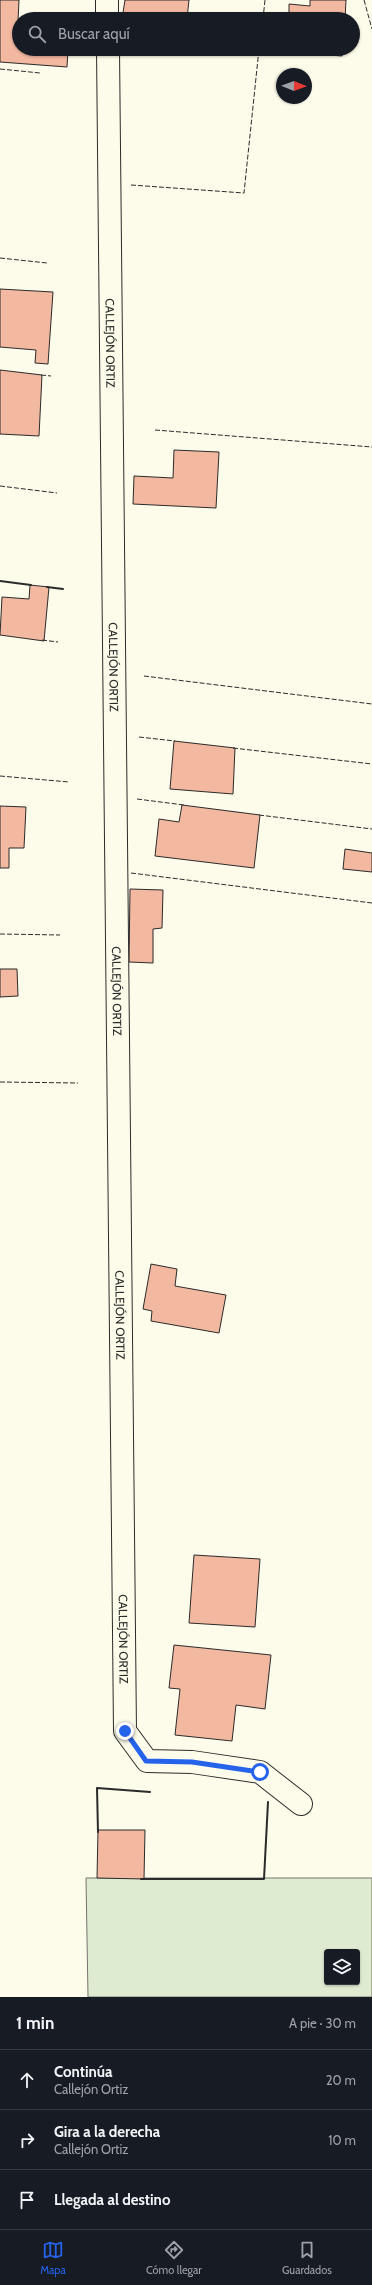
<!DOCTYPE html>
<html lang="es">
<head>
<meta charset="utf-8">
<style>
  :root { --surface:#171b24; --page:#242831; --text:#f1f3f6; --muted:#9ea1a6; --line:#363941; --accent:#2563eb }
  body { margin:0; font-family:Cabin,sans-serif; background:var(--page); color:var(--text) }
  .controls { position:absolute; right:12px; bottom:12px; display:grid; overflow:hidden; border-radius:4px; box-shadow:0 1px 3px #0004 }
  .controls button { width:36px; height:36px; display:grid; place-items:center; padding:0; border:0; border-bottom:1px solid var(--line); background:var(--surface); color:var(--text); font:20px sans-serif }
  .compass { position:absolute; left:276px; top:68px; width:36px; height:36px; border-radius:50%; background:var(--surface); box-shadow:0 1px 3px #0004; rotate:91deg }
  .stop { position:absolute; width:12px; height:12px; margin:-9px; border:3px solid #2563eb; border-radius:50%; background:#fff }
  .stop.end { background:#2563eb; border-color:#fff; box-shadow:0 1px 4px #0008 }
  .list { margin:0; padding:0; list-style:none }
  h2 { display:flex; justify-content:space-between; align-items:center; height:52px; margin:0; padding:0 16px; font-size:17px }
  h2 small { font-size:13px; font-weight:400; color:var(--muted) }
  .list li { display:grid; grid-template-columns:26px 1fr auto; gap:12px; align-items:center; box-sizing:border-box; height:60px; padding:0 16px; border-top:1px solid var(--line) }
  .list b { display:block; font-size:15px; white-space:nowrap }
  .list p { margin:0; font-size:13px; white-space:nowrap; color:var(--muted) }
  .list em { font-size:13px; font-style:normal; color:var(--muted) }
  .icon { flex:none; width:22px; height:22px; fill:none; stroke:currentColor; stroke-width:2; stroke-linecap:round; stroke-linejoin:round }
  .map { position:relative; flex:none; width:372px; height:1997px; overflow:hidden }
  .search { position:absolute; background:var(--surface); box-shadow:0 1px 3px #0004; left:12px; right:12px; top:12px; height:44px; display:flex; align-items:center; gap:10px; box-sizing:border-box; padding:0 14px; border-radius:22px; color:var(--muted); font-size:15px }
  .sheet { height:232px; background:var(--surface) }
  nav { display:flex; justify-content:space-around; align-items:center; box-sizing:border-box; height:56px; border-top:1px solid var(--line); background:var(--surface); font-size:11px; color:var(--muted) }
  nav a { display:grid; justify-items:center; gap:2px }
  nav .on { color:var(--accent) }
  .map>svg:first-child { display:block }
  .green { fill:#deebd1; stroke:#74746e; fill-rule:evenodd }
  .building { fill:#f2b8a0; stroke:#2b2b2b }
  .lines { fill:none; stroke-linecap:round; stroke-linejoin:round }
  .street-casing { stroke:#2b2b2b; stroke-width:24 }
  .street { stroke:#fdfbea; stroke-width:22 }
  .fence { stroke:#2b2b2b; stroke-width:1; stroke-dasharray:5 2; stroke-linecap:butt }
  .wall { stroke:#2b2b2b; stroke-width:2 }
  .route { stroke:#2563eb; stroke-width:5 }
  .labels { text-anchor:middle; dominant-baseline:central; stroke-width:3; stroke-linejoin:round; paint-order:stroke }
  .street-label { font-size:12px; fill:#2b2b2b; stroke:#fdfbea }
</style>
</head>
<body>
<div class="map">
<svg width="372" height="1997" viewBox="0 0 372 1997">
  <rect width="100%" height="100%" fill="#fdfbea"/>
  <path class="green" d="M 86,1878 L 372,1878 L 372,1997 L 88,1997 ZM 327,1952 L 357,1952 L 357,1982 L 327,1982 Z"/>
  <g class="building">
    <polygon points="0,0 19,0 17,43 19,43 19,49 68,49 67,67 0,62"/>
    <polygon points="125,0 189,0 187,19 147,16 146,19 122,19"/>
    <polygon points="310,0 346,0 345,19 274,19 274,15 289,16 289,4 310,6"/>
    <polygon points="291,49 342,49 342,56 291,52"/>
    <polygon points="0,289 53,292 48,364 35,363 36,350 0,347"/>
    <polygon points="0,370 42,375 39,436 0,434"/>
    <polygon points="174,450 219,452 216,508 133,504 134,476 173,478"/>
    <polygon points="30,585 49,587 44,641 0,635 2,597 29,599"/>
    <polygon points="174,741 235,748 233,794 170,789"/>
    <polygon points="182,805 260,815 254,868 155,856 159,819 179,822"/>
    <polygon points="0,806 26,807 24,848 9,848 9,868 0,868"/>
    <polygon points="345,849 372,853 372,872 343,869"/>
    <polygon points="130,889 163,890 162,928 153,929 153,963 129,962"/>
    <polygon points="0,969 17,969 18,996 0,997"/>
    <polygon points="151,1264 177,1269 175,1286 226,1295 219,1333 151,1321 152,1311 143,1309"/>
    <polygon points="194,1555 260,1559 255,1627 189,1623"/>
    <polygon points="174,1645 271,1655 265,1709 236,1705 232,1741 175,1735 180,1689 169,1688"/>
    <polygon points="98,1830 145,1830 144,1879 97,1878"/>
  </g>
  <g class="lines">
    <g class="street-casing">
      <g id="street">
        <polyline points="107,0 107,19"/>
        <path id="s1" d="M 108,49 L 125,1731 L 147,1761 L 192,1762 L 260,1772 L 301,1804"/>
      </g>
    </g>
    <use href="#street" class="street"/>
    <g class="fence">
      <polyline points="364,0 372,29"/>
      <polyline points="263,19 265,0"/>
      <polyline points="0,69 40,73"/>
      <polyline points="131,185 244,193 259,49"/>
      <polyline points="0,258 47,263"/>
      <polyline points="41,375 51,376"/>
      <polyline points="155,430 372,447"/>
      <polyline points="0,486 57,493"/>
      <polyline points="42,640 58,642"/>
      <polyline points="144,676 372,704"/>
      <polyline points="139,737 175,741"/>
      <polyline points="233,748 372,764"/>
      <polyline points="0,776 69,782"/>
      <polyline points="137,799 184,805"/>
      <polyline points="259,815 372,829"/>
      <polyline points="131,873 372,903"/>
      <polyline points="0,934 60,935"/>
      <polyline points="0,1082 78,1083"/>
    </g>
    <g class="wall">
      <polyline points="0,581 31,585"/>
      <polyline points="47,587 63,589"/>
      <polyline points="98,1832 97,1788 150,1792"/>
      <polyline points="141,1879 264,1879 268,1802"/>
    </g>
  </g>
  <g class="lines">
    <polyline class="route" points="125,1731 146,1761 192,1762 260,1772"/>
  </g>
  <g class="labels">
    <g class="street-label">
      <text stroke="none"><textPath href="#s1" startOffset="294">CALLEJÓN ORTIZ</textPath></text>
      <text stroke="none"><textPath href="#s1" startOffset="618">CALLEJÓN ORTIZ</textPath></text>
      <text stroke="none"><textPath href="#s1" startOffset="942">CALLEJÓN ORTIZ</textPath></text>
      <text stroke="none"><textPath href="#s1" startOffset="1266">CALLEJÓN ORTIZ</textPath></text>
      <text stroke="none"><textPath href="#s1" startOffset="1590">CALLEJÓN ORTIZ</textPath></text>
    </g>
  </g>
</svg>
<div class="controls">
<button><svg class="icon" aria-label="layers" viewBox="0 0 24 24"><path d="M12 4l9 5-9 5-9-5zM3 14l9 5 9-5"/></svg></button>
</div>
<svg class="compass" viewBox="-18 -18 36 36"><path d="M0-13l5 13h-10z" fill="#e53935"/><path d="M0 13l5-13h-10z" fill="#9ea1a6"/></svg>
<div class="stop" style="left:260px;top:1772px"></div>
<div class="stop end" style="left:125px;top:1731px"></div>
<div class="search"><svg class="icon" aria-label="search" viewBox="0 0 24 24"><circle cx="10" cy="10" r="6"/><path d="M15 15l6 6"/></svg>Buscar aquí</div>
</div>
<section class="sheet">
<h2>1 min<small>A pie · 30 m</small></h2>
<ul class="list">
<li><svg class="icon" aria-label="ahead" viewBox="0 0 24 24"><path d="M12 20V5M6 11l6-6 6 6"/></svg><div><b>Continúa</b><p>Callejón Ortiz</p></div><em>20 m</em></li>
<li><svg class="icon" aria-label="right" viewBox="0 0 24 24"><path d="M7 20v-9h11M14 6l5 5-5 5"/></svg><div><b>Gira a la derecha</b><p>Callejón Ortiz</p></div><em>10 m</em></li>
<li><svg class="icon" aria-label="arrive" viewBox="0 0 24 24"><path d="M6 21V4h12l-3 4 3 4H6"/></svg><div><b>Llegada al destino</b></div></li>
</ul>
</section>
<nav>
<a class="on"><svg class="icon" aria-label="map" viewBox="0 0 24 24"><path d="M3 6l6-2 6 2 6-2v14l-6 2-6-2-6 2zM9 4v14M15 6v14"/></svg>Mapa</a>
<a><svg class="icon" aria-label="directions" viewBox="0 0 24 24"><path d="M12 3l9 9-9 9-9-9zM9 14v-3h6M13 9l2 2-2 2"/></svg>Cómo llegar</a>
<a><svg class="icon" aria-label="saved" viewBox="0 0 24 24"><path d="M7 4h10v16l-5-4-5 4z"/></svg>Guardados</a>
</nav>
</body>
</html>
